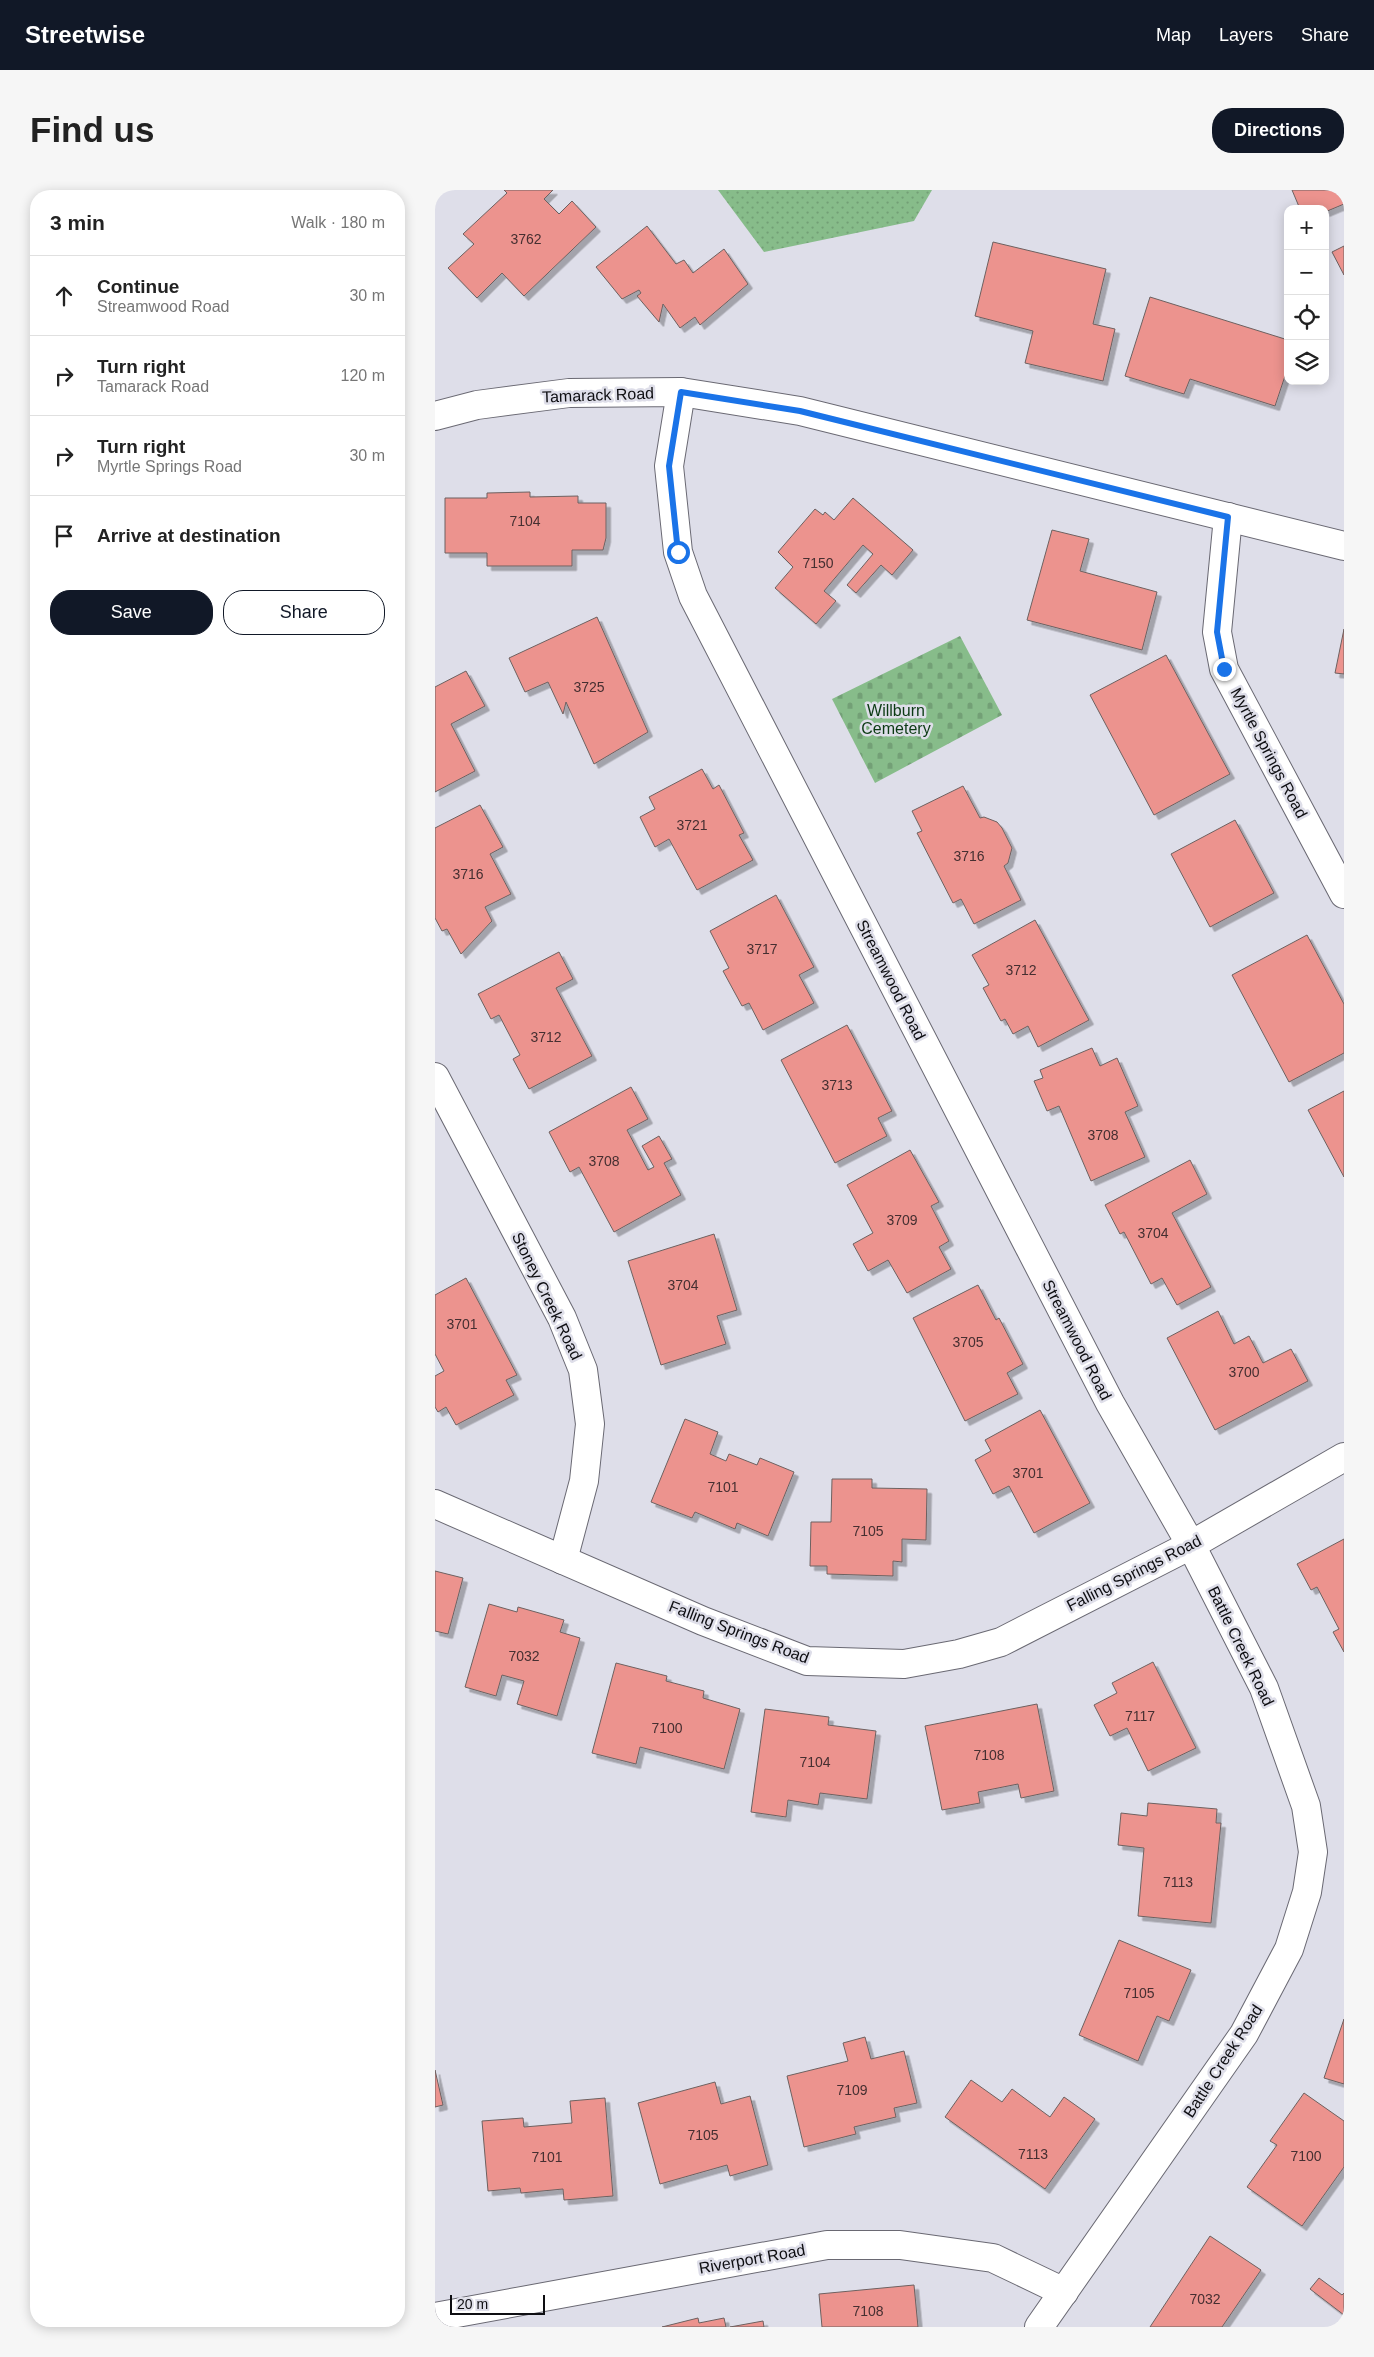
<!DOCTYPE html>
<html lang="en">
<head>
<meta charset="utf-8">
<style>
  :root { --surface:#fff; --page:#f6f6f6; --text:#222; --muted:#767676; --line:#e0e0e0; --accent:#111827 }
  body { margin:0; font-family:Helvetica,sans-serif; background:var(--page); color:var(--text) }
  .controls { position:absolute; right:15px; top:15px; display:grid; overflow:hidden; border-radius:10px; box-shadow:0 2px 12px #0003 }
  .controls button { width:45px; height:45px; display:grid; place-items:center; padding:0; border:0; border-bottom:1px solid var(--line); background:var(--surface); color:var(--text); font:25px sans-serif }
  .scale { position:absolute; left:15px; bottom:12px; width:95px; box-sizing:border-box; padding-left:5px; border:2px solid #0e0e12; border-top:0; font-size:14px; line-height:18px; white-space:nowrap; color:#0e0e12; -webkit-text-stroke:4px #dedee9; paint-order:stroke }
  .stop { position:absolute; width:15px; height:15px; margin:-11px; border:4px solid #1a73e8; border-radius:50%; background:#fff }
  .stop.end { background:#1a73e8; border-color:#fff; box-shadow:0 1px 5px #0008 }
  .list { margin:0; padding:0; list-style:none }
  h2 { display:flex; justify-content:space-between; align-items:center; height:65px; margin:0; padding:0 20px; font-size:21px }
  h2 small { font-size:16px; font-weight:400; color:var(--muted) }
  .list li { display:grid; grid-template-columns:32px 1fr auto; gap:15px; align-items:center; box-sizing:border-box; height:80px; padding:0 20px; border-top:1px solid var(--line) }
  .list b { display:block; font-size:19px; white-space:nowrap }
  .list p { margin:0; font-size:16px; white-space:nowrap; color:var(--muted) }
  .list em { font-size:16px; font-style:normal; color:var(--muted) }
  .actions { display:flex; gap:10px; padding:15px 20px }
  .actions a { flex:1; padding:11px 0; border:1px solid var(--accent); border-radius:20px; text-align:center; font-size:18px; color:var(--accent) }
  .actions .main { background:var(--accent); color:#fff }
  .icon { flex:none; width:28px; height:28px; fill:none; stroke:currentColor; stroke-width:2; stroke-linecap:round; stroke-linejoin:round }
  .map { position:relative; flex:none; width:909px; height:2137px; overflow:hidden; border-radius:20px }
  header { display:flex; align-items:center; gap:30px; box-sizing:border-box; height:70px; padding:0 25px; background:var(--accent); color:#fff }
  header strong { font-size:24px }
  nav { display:flex; gap:28px; margin-inline-start:auto; font-size:18px }
  .intro { display:flex; align-items:center; justify-content:space-between; box-sizing:border-box; height:120px; padding:0 30px }
  h1 { margin:0; font-size:35px }
  .button { padding:12px 22px; border-radius:20px; background:var(--accent); color:#fff; font-size:18px; font-weight:700 }
  main { display:flex; gap:30px; padding:0 30px }
  aside { flex:1; background:var(--surface); border-radius:20px; box-shadow:0 2px 12px #0003 }
  .map>svg:first-child { display:block }
  .grass { fill:url(#grass-dots) }
  .cemetery { fill:url(#cemetery-stones) }
  .building { fill:#ec938e; stroke:#6d6160; filter:url(#shadow) }
  .lines { fill:none; stroke-linecap:round; stroke-linejoin:round }
  .minor-casing { stroke:#6a6973; stroke-width:30 }
  .minor { stroke:#fff; stroke-width:28 }
  .route { stroke:#1a73e8; stroke-width:6 }
  .labels { text-anchor:middle; dominant-baseline:central; stroke-width:5; stroke-linejoin:round; paint-order:stroke }
  .number-label { font-size:14px; fill:#462f31 }
  .street-label { font-size:16px; fill:#0e0e12; stroke:#dedee9 }
  .park-label { font-size:16px; fill:#0b3a13; stroke:#dedee9 }
</style>
</head>
<body>
<header>
<strong>Streetwise</strong>
<nav><a>Map</a><a>Layers</a><a>Share</a></nav>
</header>
<div class="intro"><h1>Find us</h1><a class="button">Directions</a></div>
<main>
<aside>
<h2>3 min<small>Walk · 180 m</small></h2>
<ul class="list">
<li><svg class="icon" aria-label="ahead" viewBox="0 0 24 24"><path d="M12 20V5M6 11l6-6 6 6"/></svg><div><b>Continue</b><p>Streamwood Road</p></div><em>30 m</em></li>
<li><svg class="icon" aria-label="right" viewBox="0 0 24 24"><path d="M7 20v-9h11M14 6l5 5-5 5"/></svg><div><b>Turn right</b><p>Tamarack Road</p></div><em>120 m</em></li>
<li><svg class="icon" aria-label="right" viewBox="0 0 24 24"><path d="M7 20v-9h11M14 6l5 5-5 5"/></svg><div><b>Turn right</b><p>Myrtle Springs Road</p></div><em>30 m</em></li>
<li><svg class="icon" aria-label="arrive" viewBox="0 0 24 24"><path d="M6 21V4h12l-3 4 3 4H6"/></svg><div><b>Arrive at destination</b></div></li>
</ul>
<div class="actions"><a class="main">Save</a><a>Share</a></div>
</aside>
<div class="map">
<svg width="909" height="2137" viewBox="0 0 909 2137">
  <defs>
    <pattern id="grass-dots" width="8" height="8" patternUnits="userSpaceOnUse" patternTransform="scale(1.25)"><rect width="8" height="8" fill="#87bc8a"/><path d="M2 2h.1M6 6h.1" fill="none" stroke="#73a076" stroke-width="1.8" stroke-linecap="round"/></pattern>
    <pattern id="cemetery-stones" width="16" height="16" patternUnits="userSpaceOnUse" patternTransform="scale(1.25)"><rect width="16" height="16" fill="#87bc8a"/><path d="M2 7V4a2 2 0 0 1 4 0v3zM10 15v-3a2 2 0 0 1 4 0v3z" fill="#73a076"/></pattern>
    <filter id="shadow"><feDropShadow dx="4.5" dy="4.5" stdDeviation="0" flood-color="#0004"/></filter>
  </defs>
  <rect width="100%" height="100%" fill="#dedee9"/>
  <polygon class="grass" points="283,0 497,0 479,31 329,62"/>
  <polygon class="cemetery" points="525,446 567,525 440,593 397,509"/>
  <g class="building">
    <polygon points="69,0 118,0 109,9 124,24 137,11 161,37 89,106 67,83 42,108 13,78 39,54 28,44 72,3"/>
    <polygon points="857,0 909,0 909,14 890,22 890,19 865,19"/>
    <polygon points="212,36 241,74 249,70 258,83 289,59 313,94 265,135 260,127 245,138 228,114 224,132 202,106 206,103 204,100 187,109 161,77"/>
    <polygon points="558,52 671,79 658,134 680,139 668,191 590,173 598,141 540,126"/>
    <polygon points="909,56 909,85 897,62"/>
    <polygon points="715,107 853,150 853,177 840,216 755,189 749,204 690,186"/>
    <polygon points="95,302 95,307 143,306 143,313 171,313 171,348 168,360 137,360 137,376 52,376 52,363 10,363 10,308 52,308 52,303"/>
    <polygon points="418,308 478,360 457,385 446,375 421,403 412,395 438,364 428,355 389,401 401,411 381,434 340,398 358,377 343,362 380,319 388,325 390,322 399,330"/>
    <polygon points="617,340 654,349 645,381 722,402 707,460 592,430"/>
    <polygon points="162,427 213,542 159,574 131,512 128,524 113,492 90,502 74,468"/>
    <polygon points="909,439 909,484 900,483"/>
    <polygon points="731,465 795,584 719,625 655,505"/>
    <polygon points="31,481 50,516 16,534 40,581 0,602 0,497"/>
    <polygon points="267,579 278,599 284,595 309,643 304,645 318,670 262,700 234,649 220,657 205,627 220,619 214,607"/>
    <polygon points="528,596 545,628 549,627 562,632 567,638 577,658 573,673 569,676 586,710 539,734 526,709 518,713 482,643 487,641 477,621"/>
    <polygon points="45,615 68,657 55,664 76,704 50,717 57,731 26,764 12,739 7,741 0,728 0,638"/>
    <polygon points="800,630 839,703 775,737 736,664"/>
    <polygon points="341,705 379,777 364,785 379,813 328,840 314,813 307,816 288,781 294,778 275,741"/>
    <polygon points="600,730 654,830 603,857 593,836 578,844 570,829 566,831 548,798 554,795 537,765"/>
    <polygon points="872,745 909,814 909,863 854,892 797,785"/>
    <polygon points="124,762 138,789 121,798 157,866 94,899 78,869 85,865 64,825 56,829 43,804"/>
    <polygon points="412,835 457,921 443,928 452,946 400,973 346,870"/>
    <polygon points="657,858 665,876 682,868 703,916 690,922 710,967 656,991 624,916 612,921 599,891 608,888 605,880"/>
    <polygon points="196,897 213,929 192,940 213,980 219,977 207,956 224,946 237,969 229,973 246,1005 179,1042 144,977 135,982 114,942"/>
    <polygon points="909,901 909,987 873,920"/>
    <polygon points="475,960 504,1012 496,1016 514,1051 504,1057 516,1079 472,1103 453,1070 433,1081 418,1054 438,1043 412,995"/>
    <polygon points="755,970 772,1004 737,1023 776,1097 742,1115 727,1088 716,1094 689,1042 685,1044 670,1015"/>
    <polygon points="279,1044 302,1120 282,1126 291,1154 226,1175 193,1071"/>
    <polygon points="31,1088 82,1185 71,1190 79,1205 21,1235 11,1217 3,1222 0,1217 0,1186 9,1181 0,1164 0,1105"/>
    <polygon points="543,1095 561,1130 564,1128 588,1174 572,1183 583,1204 530,1231 478,1128"/>
    <polygon points="783,1121 799,1154 814,1146 828,1173 856,1159 873,1191 780,1240 732,1148"/>
    <polygon points="605,1220 655,1313 599,1343 574,1296 558,1304 540,1270 556,1261 550,1250"/>
    <polygon points="250,1229 283,1242 275,1264 291,1271 294,1264 322,1275 325,1268 359,1282 333,1346 302,1333 300,1339 260,1322 257,1328 216,1312"/>
    <polygon points="397,1289 437,1289 437,1298 492,1299 491,1350 467,1349 467,1372 458,1371 458,1386 392,1384 392,1376 375,1376 376,1332 396,1332"/>
    <polygon points="909,1349 909,1462 898,1442 904,1439 882,1397 876,1400 862,1374"/>
    <polygon points="0,1381 28,1388 13,1444 0,1441"/>
    <polygon points="54,1414 82,1422 83,1417 129,1430 125,1442 145,1448 122,1526 82,1514 89,1491 67,1485 61,1506 30,1497"/>
    <polygon points="718,1472 761,1558 713,1581 692,1538 675,1546 659,1515 682,1503 677,1493"/>
    <polygon points="181,1473 232,1486 231,1491 269,1501 268,1508 305,1519 289,1579 205,1557 201,1574 157,1563"/>
    <polygon points="602,1514 619,1601 586,1608 583,1594 543,1602 545,1613 507,1620 490,1536"/>
    <polygon points="330,1519 394,1527 393,1535 441,1541 432,1609 385,1603 383,1615 353,1610 351,1627 316,1622"/>
    <polygon points="713,1613 782,1619 781,1633 786,1633 776,1733 703,1726 709,1658 683,1655 686,1623 712,1626"/>
    <polygon points="684,1750 756,1780 734,1831 722,1826 703,1871 644,1845"/>
    <polygon points="909,1829 909,1894 889,1888"/>
    <polygon points="430,1847 436,1869 469,1861 482,1913 459,1918 461,1927 419,1937 421,1944 369,1957 352,1886 413,1871 408,1853"/>
    <polygon points="0,1880 8,1915 0,1917"/>
    <polygon points="536,1890 567,1912 577,1899 615,1927 629,1907 660,1929 610,1999 510,1927"/>
    <polygon points="280,1892 286,1914 315,1906 333,1975 295,1986 292,1975 225,1994 203,1913"/>
    <polygon points="869,1903 909,1931 909,1977 867,2036 812,1997 842,1955 835,1951"/>
    <polygon points="170,1908 178,2006 129,2010 128,1999 86,2003 85,1998 53,2001 47,1931 88,1928 89,1937 137,1933 135,1911"/>
    <polygon points="775,2046 826,2080 787,2137 715,2137"/>
    <polygon points="884,2088 907,2105 909,2103 909,2125 875,2099"/>
    <polygon points="479,2095 483,2137 387,2137 384,2104"/>
    <polygon points="263,2128 264,2133 289,2128 291,2137 227,2137"/>
    <polygon points="328,2131 329,2137 295,2137"/>
  </g>
  <g class="lines">
    <g class="minor-casing">
      <g id="minor">
        <polyline points="246,202 234,276 243,362 258,406 675,1213 756,1355 829,1498 871,1616 878,1662 872,1702 854,1759 809,1844 604,2137"/>
        <polyline points="0,226 42,215 134,203 246,202 365,221 909,356"/>
        <polyline points="793,327 782,442 789,479 909,704"/>
        <polyline points="0,887 127,1128 148,1180 155,1234 149,1291 128,1370"/>
        <polyline points="0,1314 268,1431 372,1471 469,1474 524,1464 566,1452 756,1355 909,1267"/>
        <polyline points="0,2127 392,2055 465,2055 558,2068 629,2102"/>
      </g>
    </g>
    <use href="#minor" class="minor"/>
  </g>
  <g class="lines">
    <polyline class="route" points="243,362 234,276 246,202 365,221 793,327 782,442 789,479"/>
  </g>
  <g class="labels">
    <g class="number-label">
      <text x="91" y="49">3762</text>
      <text x="90" y="331">7104</text>
      <text x="383" y="373">7150</text>
      <text x="154" y="497">3725</text>
      <text x="257" y="635">3721</text>
      <text x="534" y="666">3716</text>
      <text x="33" y="684">3716</text>
      <text x="327" y="759">3717</text>
      <text x="586" y="780">3712</text>
      <text x="111" y="847">3712</text>
      <text x="402" y="895">3713</text>
      <text x="668" y="945">3708</text>
      <text x="169" y="971">3708</text>
      <text x="467" y="1030">3709</text>
      <text x="718" y="1043">3704</text>
      <text x="248" y="1095">3704</text>
      <text x="27" y="1134">3701</text>
      <text x="533" y="1152">3705</text>
      <text x="809" y="1182">3700</text>
      <text x="593" y="1283">3701</text>
      <text x="288" y="1297">7101</text>
      <text x="433" y="1341">7105</text>
      <text x="89" y="1466">7032</text>
      <text x="705" y="1526">7117</text>
      <text x="232" y="1538">7100</text>
      <text x="554" y="1565">7108</text>
      <text x="380" y="1572">7104</text>
      <text x="743" y="1692">7113</text>
      <text x="704" y="1803">7105</text>
      <text x="417" y="1900">7109</text>
      <text x="268" y="1945">7105</text>
      <text x="598" y="1964">7113</text>
      <text x="871" y="1966">7100</text>
      <text x="112" y="1967">7101</text>
      <text x="770" y="2109">7032</text>
      <text x="433" y="2121">7108</text>
    </g>
    <g class="street-label">
      <text transform="translate(163 205) rotate(-2)">Tamarack Road</text>
      <text transform="translate(834 563) rotate(62)">Myrtle Springs Road</text>
      <text transform="translate(456 790) rotate(63)">Streamwood Road</text>
      <text transform="translate(112 1106) rotate(64)">Stoney Creek Road</text>
      <text transform="translate(642 1150) rotate(63)">Streamwood Road</text>
      <text transform="translate(699 1383) rotate(-27)">Falling Springs Road</text>
      <text transform="translate(304 1442) rotate(21)">Falling Springs Road</text>
      <text transform="translate(806 1456) rotate(64)">Battle Creek Road</text>
      <text transform="translate(788 1871) rotate(-57)">Battle Creek Road</text>
      <text transform="translate(317 2069) rotate(-10)">Riverport Road</text>
    </g>
    <g class="park-label">
      <text x="461" y="520">Willburn<tspan x="461" dy="18">Cemetery</tspan></text>
    </g>
  </g>
</svg>
<div class="controls">
<button>+</button>
<button>−</button>
<button><svg class="icon" aria-label="locate" viewBox="0 0 24 24"><circle cx="12" cy="12" r="6"/><path d="M12 2v4M12 18v4M2 12h4M18 12h4"/></svg></button>
<button><svg class="icon" aria-label="layers" viewBox="0 0 24 24"><path d="M12 4l9 5-9 5-9-5zM3 14l9 5 9-5"/></svg></button>
</div>
<div class="scale">20 m</div>
<div class="stop" style="left:243px;top:362px"></div>
<div class="stop end" style="left:789px;top:479px"></div>
</div>
</main>
</body>
</html>
